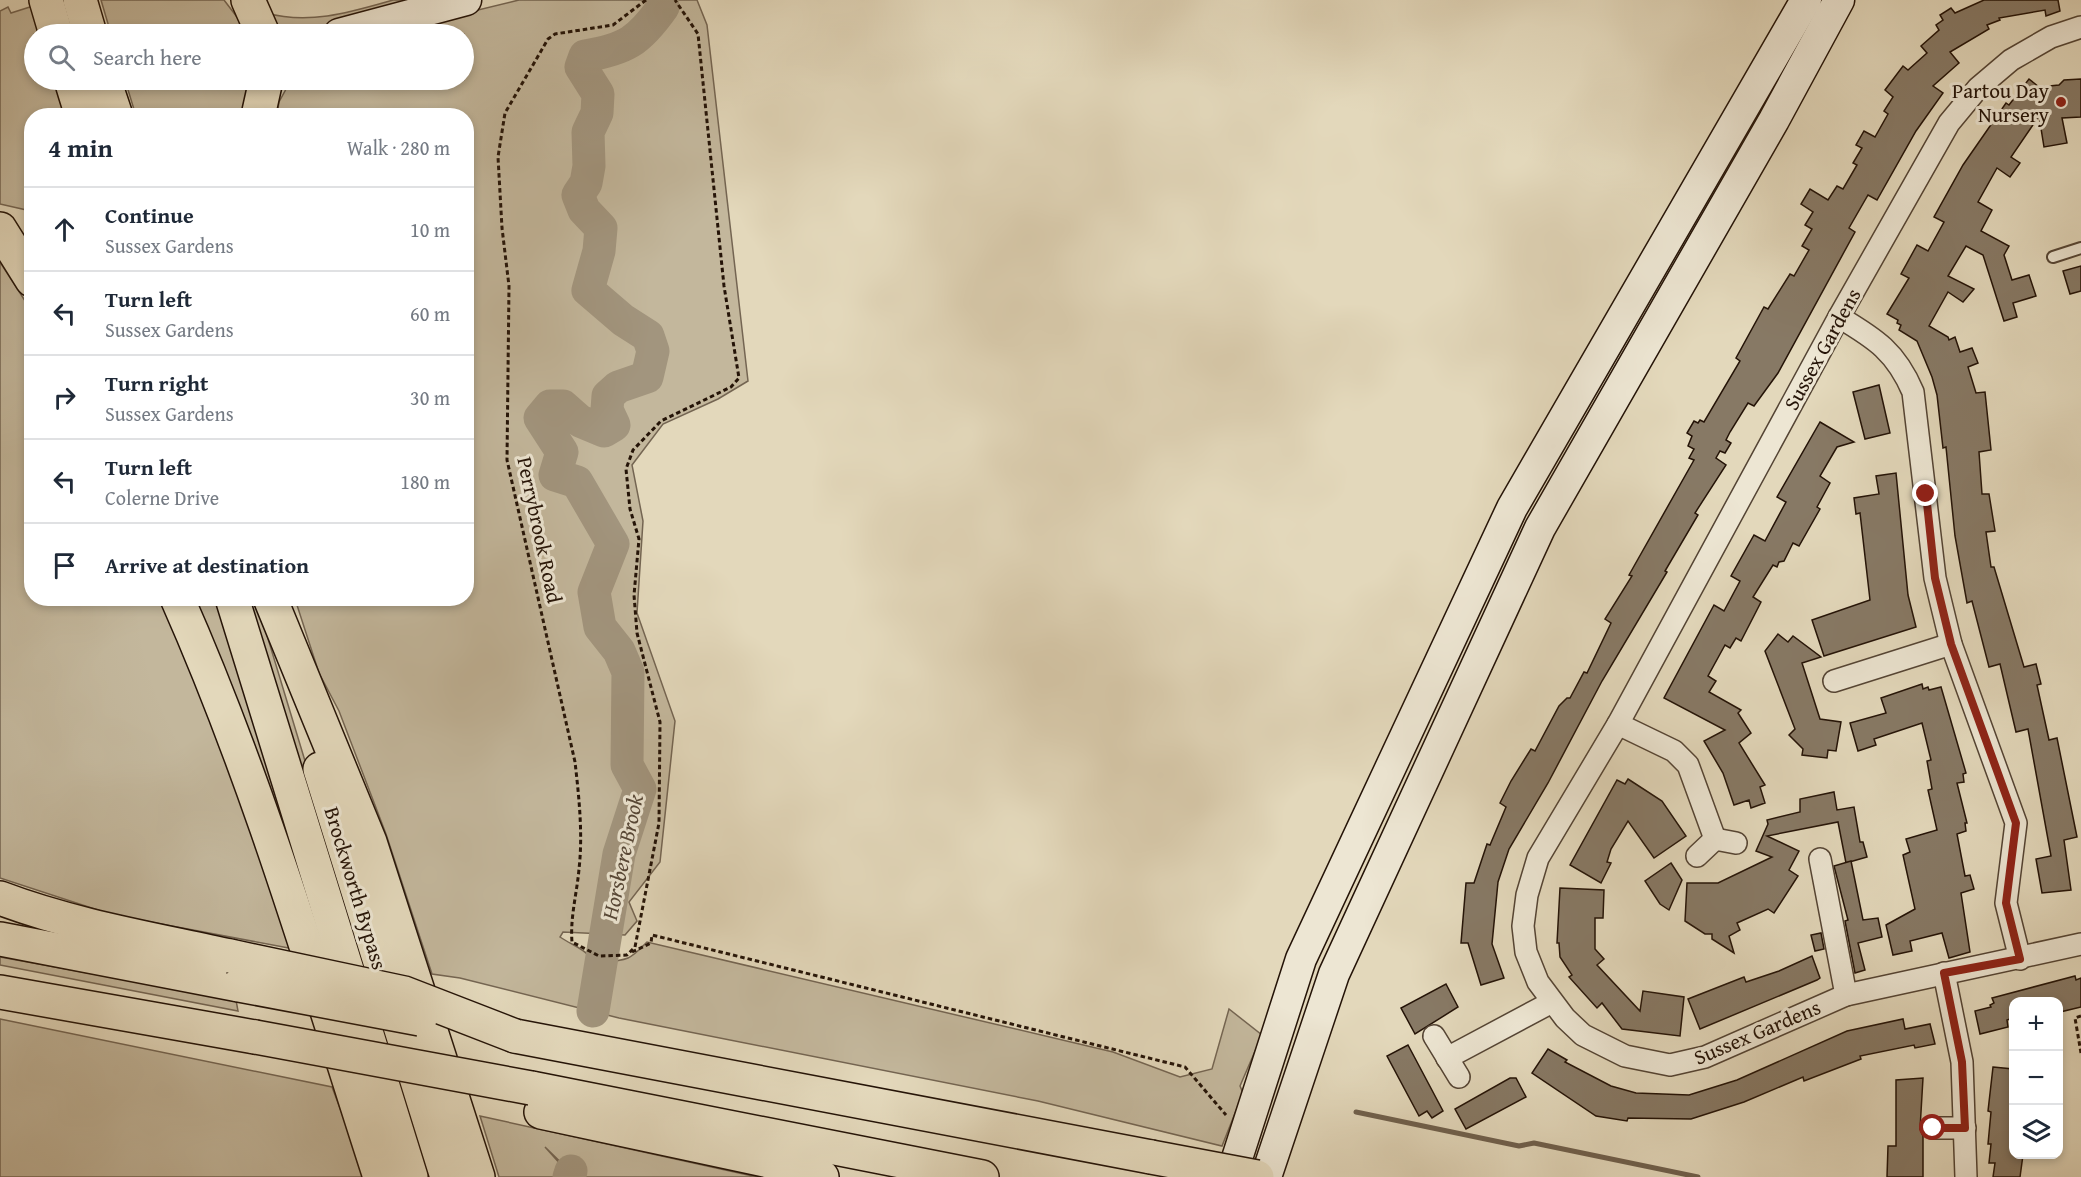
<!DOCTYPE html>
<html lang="en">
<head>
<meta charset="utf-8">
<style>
  :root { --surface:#fff; --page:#f6f6f7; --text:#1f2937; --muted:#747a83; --line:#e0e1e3 }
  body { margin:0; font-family:"Gentium Book Plus",serif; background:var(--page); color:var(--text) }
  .controls { position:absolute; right:18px; bottom:18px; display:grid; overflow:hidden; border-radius:12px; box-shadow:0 3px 9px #0003 }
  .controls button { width:54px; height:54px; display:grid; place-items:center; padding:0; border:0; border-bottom:2px solid var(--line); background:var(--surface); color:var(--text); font:30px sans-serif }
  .stop { position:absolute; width:18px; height:18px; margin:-14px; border:4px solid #8f2418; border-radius:50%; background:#fff }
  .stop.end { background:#8f2418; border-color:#fff; box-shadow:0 2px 6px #0008 }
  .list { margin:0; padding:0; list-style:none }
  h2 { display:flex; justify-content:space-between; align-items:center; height:78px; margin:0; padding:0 24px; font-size:26px }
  h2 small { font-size:20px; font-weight:400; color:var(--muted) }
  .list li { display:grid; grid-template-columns:39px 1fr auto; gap:18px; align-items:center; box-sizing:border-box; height:84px; padding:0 24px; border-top:2px solid var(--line) }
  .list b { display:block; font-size:22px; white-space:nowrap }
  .list p { margin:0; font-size:20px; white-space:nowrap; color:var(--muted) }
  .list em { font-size:20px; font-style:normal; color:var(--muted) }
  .icon { flex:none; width:33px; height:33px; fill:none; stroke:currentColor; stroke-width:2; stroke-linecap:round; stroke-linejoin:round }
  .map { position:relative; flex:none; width:2081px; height:1177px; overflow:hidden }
  .search { position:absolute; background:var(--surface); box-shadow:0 3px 9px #0003; left:24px; top:24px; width:450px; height:66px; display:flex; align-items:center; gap:15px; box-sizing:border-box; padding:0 21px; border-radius:33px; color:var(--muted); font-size:22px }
  .panel { position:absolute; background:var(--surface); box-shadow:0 3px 9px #0003; left:24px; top:108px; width:450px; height:498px; border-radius:24px }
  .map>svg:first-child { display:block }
  .green { fill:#c3b79c; stroke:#746552; stroke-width:1.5 }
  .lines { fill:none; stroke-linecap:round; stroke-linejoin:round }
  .stream { stroke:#70614e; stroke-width:5 }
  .river { stroke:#a2957e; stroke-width:33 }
  .building { fill:#877965; stroke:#241307; stroke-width:1.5 }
  .lane-casing { stroke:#544434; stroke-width:14 }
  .street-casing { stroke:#544434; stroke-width:24 }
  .secondary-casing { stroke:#241307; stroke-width:33 }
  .highway-casing { stroke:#241307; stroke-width:36 }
  .path { stroke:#241307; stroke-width:3; stroke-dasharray:4.5 3; stroke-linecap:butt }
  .lane { stroke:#ede6d3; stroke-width:10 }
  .street { stroke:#ede6d3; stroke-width:21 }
  .secondary { stroke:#ede6d3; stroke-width:30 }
  .highway { stroke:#e3d8bb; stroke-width:33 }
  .highway-bridge-casing { stroke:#241307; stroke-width:36; stroke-linecap:butt }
  .highway-bridge { stroke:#e3d8bb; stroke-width:33 }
  .route { stroke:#8f2418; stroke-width:8 }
  .poi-dot { fill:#8f2418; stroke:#ede6d3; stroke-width:2 }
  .labels { text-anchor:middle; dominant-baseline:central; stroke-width:6; stroke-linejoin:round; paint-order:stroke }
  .poi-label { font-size:21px; fill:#241307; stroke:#ede6d3; text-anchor:end }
  .street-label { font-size:21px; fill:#241307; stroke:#ede6d3 }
  .water-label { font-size:22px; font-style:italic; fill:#564737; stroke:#ede6d3 }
</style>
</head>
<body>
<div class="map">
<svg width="2081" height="1177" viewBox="0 0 2081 1177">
  <rect width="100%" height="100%" fill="#e3d8bb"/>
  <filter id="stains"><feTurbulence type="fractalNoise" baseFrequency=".00333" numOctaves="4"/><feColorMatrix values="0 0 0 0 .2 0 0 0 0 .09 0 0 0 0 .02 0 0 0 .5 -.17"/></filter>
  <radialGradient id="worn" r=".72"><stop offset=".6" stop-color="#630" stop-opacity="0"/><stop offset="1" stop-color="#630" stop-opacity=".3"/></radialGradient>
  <g class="green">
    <polygon points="101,0 224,0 240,21 246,34 111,34"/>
    <path d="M 393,0 L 424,0 L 324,28 L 310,34 L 273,34 L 266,13 C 310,25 351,12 393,0 Z"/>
    <path d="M 519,0 L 697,0 L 707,25 L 748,381 L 718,399 L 663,424 L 632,465 L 643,521 L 637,613 L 675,721 L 660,862 L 629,902 L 637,921 L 625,935 L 563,932 L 560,937 C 578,949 595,951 593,973 L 604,975 C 607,957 616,963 628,958 C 635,955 642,947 647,942 L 1113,1052 L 1180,1077 L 1212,1069 L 1229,1009 L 1262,1035 L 1240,1086 L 1243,1093 L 1222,1146 L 1038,1101 L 619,1018 L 460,978 L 432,974 L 386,834 L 339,711 L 319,673 L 295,599 L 466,598 L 466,116 L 277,116 L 279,102 L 291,80 L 464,80 L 464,34 L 379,34 Z"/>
    <polygon points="33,6 42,34 34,34 34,80 55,80 66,115 32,116 31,211 0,204 0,11 8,7 11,13"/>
    <polygon points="125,80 254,80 246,115 136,116"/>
    <polygon points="0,262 31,310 32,598 165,599 180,633 294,949 113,915 0,878"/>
    <polygon points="190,599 218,599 327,957"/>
    <polygon points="247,599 256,599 368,969 361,967"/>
    <polygon points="0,957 236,1000 238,1011 0,965"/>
    <polygon points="0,1019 332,1087 366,1177 0,1177"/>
    <polygon points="480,1116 757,1177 576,1177 545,1147 572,1177 499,1177"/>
  </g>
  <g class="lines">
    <polyline class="stream" points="1356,1112 1519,1146 1534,1143 1698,1177"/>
    <g class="river">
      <path d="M 593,1011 L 619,854 L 640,789 L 627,765 L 628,672 L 619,651 L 600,627 L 594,592 L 613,544 L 577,482 L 555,475 L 562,452 L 540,418 L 550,406 L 563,406 L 580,421 L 604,431 L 614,425 L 607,410 L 608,396 L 618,387 L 647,377 L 653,351 L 648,336 L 623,320 L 588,290 L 599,251 L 601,228 L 584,210 L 578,195 L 586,183 L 589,166 L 588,132 L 597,113 L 598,94 L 581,67 L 585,56 C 626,49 639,41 663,7 L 662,0"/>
      <polyline points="569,1177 571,1171"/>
    </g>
  </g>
  <g class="building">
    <polygon points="1984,0 2058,0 2060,11 2046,16 2045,10 1999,18 2000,20 1987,25 1989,29 1950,52 1959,63 1933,86 1943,93 1916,131 1877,200 1868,195 1849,228 1855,232 1778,373 1754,406 1748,403 1730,432 1726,440 1731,443 1725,453 1720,451 1716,458 1726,465 1695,513 1698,515 1665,571 1667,572 1602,681 1548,783 1509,849 1498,882 1492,944 1504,978 1481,985 1468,943 1461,943 1466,883 1474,883 1487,844 1490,845 1506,807 1500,803 1511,781 1531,749 1535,751 1559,706 1567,698 1570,698 1584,672 1587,673 1611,623 1605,619 1632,576 1629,575 1694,460 1689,458 1694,449 1688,446 1692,436 1687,433 1694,421 1698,423 1700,420 1704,422 1740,361 1736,358 1764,307 1768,309 1790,274 1794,276 1809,250 1802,246 1812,229 1805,225 1813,212 1801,204 1810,189 1828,200 1837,186 1843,189 1857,165 1853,163 1862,148 1856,145 1864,131 1875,137 1888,114 1884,111 1893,97 1885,90 1903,66 1908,70 1927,53 1921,46 1939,30 1936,25 1943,20 1940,15 1951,8 1955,13"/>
    <polygon points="2029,79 2039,87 2059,85 2064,80 2081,79 2081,117 2062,118 2067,143 2044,147 2039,116 2011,157 2020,163 2010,177 1997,168 1978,202 1992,210 1981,231 2009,246 2004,255 2012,280 2029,275 2036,296 2013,303 2017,317 2004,321 1983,255 1966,246 1948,276 1974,289 1963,302 1948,292 1929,326 1948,337 1949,340 1955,337 1960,352 1972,348 1978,363 1968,367 1976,393 1985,392 1991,450 1979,452 1982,494 1989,494 1995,531 1986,532 1991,567 1994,567 2024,667 2036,664 2041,684 2037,685 2049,740 2057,738 2077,837 2064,840 2071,890 2042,893 2036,859 2051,856 2028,729 2016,732 2000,664 1989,667 1972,601 1967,603 1955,536 1946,447 1943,448 1937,395 1932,377 1917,341 1899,330 1901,325 1897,323 1898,320 1887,314 1909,278 1901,274 1917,245 1928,251 1944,222 1934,217 1963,165 2006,103 2009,105"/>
    <polygon points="2081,266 2081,291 2070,294 2063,271"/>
    <polygon points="1879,385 1890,433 1865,439 1853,392"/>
    <polygon points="1820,422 1854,442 1837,447 1820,476 1830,483 1817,507 1820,509 1799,546 1793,543 1784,561 1779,562 1777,567 1773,565 1753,597 1761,602 1741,641 1736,638 1730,648 1725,645 1708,676 1716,681 1709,692 1741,710 1738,713 1751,733 1739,743 1765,785 1760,787 1765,803 1751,808 1749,800 1734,805 1723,773 1704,741 1725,730 1664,698 1714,605 1724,611 1740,581 1731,576 1754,535 1765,541 1786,502 1777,497"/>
    <polygon points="1896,473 1908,595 1916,627 1824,656 1812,620 1870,600 1860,513 1856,514 1854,498 1879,494 1876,476"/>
    <polygon points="1778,634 1788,642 1793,636 1821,657 1802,663 1820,719 1841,722 1836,751 1828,750 1827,758 1802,755 1803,749 1789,735 1795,729 1765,651"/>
    <polygon points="1922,684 1923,689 1928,687 1929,690 1941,687 1966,773 1963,774 1964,782 1957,783 1967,823 1965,823 1966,831 1957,834 1965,876 1970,875 1974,889 1961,893 1970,952 1949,958 1942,933 1910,941 1912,951 1893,955 1886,925 1915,909 1903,855 1910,852 1906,839 1937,830 1928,790 1932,789 1927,761 1931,760 1922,723 1874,739 1876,745 1858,751 1850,723 1886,713 1881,698"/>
    <polygon points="1628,779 1662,801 1686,836 1654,858 1628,821 1611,849 1607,862 1611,863 1601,883 1570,865 1617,780 1625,784"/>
    <polygon points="1834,792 1837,810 1854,807 1860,842 1863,842 1867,857 1846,863 1838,822 1767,836 1799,851 1789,870 1798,876 1774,913 1768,909 1737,923 1740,930 1729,936 1734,953 1712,939 1712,934 1705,934 1685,921 1687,883 1718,883 1772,857 1756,851 1768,824 1767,820 1800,812 1800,799"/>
    <polygon points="1851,861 1863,920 1878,918 1882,937 1858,943 1865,970 1855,973 1845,921 1848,920 1834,866"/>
    <polygon points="1671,863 1682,880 1669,910 1660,904 1645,881"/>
    <polygon points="1560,888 1604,890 1603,918 1595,918 1595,949 1604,959 1597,965 1640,1011 1643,991 1684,997 1680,1036 1622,1029 1602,1003 1597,1008 1569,977 1572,975 1560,957 1559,943 1557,943"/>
    <polygon points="1821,933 1824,949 1815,951 1811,935"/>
    <polygon points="1812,956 1820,978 1817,980 1700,1029 1688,999 1744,977 1746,982 1779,971"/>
    <polygon points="2075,976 2076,980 2081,978 2081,1007 2060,1012 2058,1002 2013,1002 2013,1018 2007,1020 2008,1027 1980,1034 1975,1011 1991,1007 1990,1005 1994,1003 1992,998"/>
    <polygon points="1446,984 1458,1007 1415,1034 1401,1008"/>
    <polygon points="1903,1019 1905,1029 1930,1024 1935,1044 1915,1048 1914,1045 1860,1056 1861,1059 1804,1081 1803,1077 1744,1102 1691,1119 1628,1118 1627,1121 1596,1116 1532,1073 1548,1049 1567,1060 1565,1062 1611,1086 1636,1093 1689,1095 1737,1080 1847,1031"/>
    <polygon points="1408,1045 1443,1111 1432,1118 1427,1111 1419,1116 1387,1056"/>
    <polygon points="1993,1067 2013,1069 2013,1155 2023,1155 2020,1177 1993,1177 1995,1163 1989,1163 1991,1144 1988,1144 1991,1112 1988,1111"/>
    <polygon points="1510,1078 1516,1078 1526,1097 1466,1129 1455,1109"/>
    <polygon points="1923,1078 1920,1129 1923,1136 1923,1177 1887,1177 1888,1146 1896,1146 1896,1080"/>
  </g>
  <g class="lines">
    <g class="lane-casing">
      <polyline id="lane" points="2053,257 2081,248"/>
    </g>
    <g class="street-casing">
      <g id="street">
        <polyline points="2081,27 2051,37 2011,60 1978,88 1949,123 1839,317 1618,724 1538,858 1527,895 1523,926 1526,952 1538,982 1565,1018 1583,1035 1625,1056 1670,1065 1705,1057 1846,995 2081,944"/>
        <path d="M 1839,317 C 1876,339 1896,352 1913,392 L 1935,578 L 1951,644 L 2016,823 L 2006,903 L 2020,959"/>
        <polyline points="1834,681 1951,644"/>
        <polyline points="1618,724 1674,751 1688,765 1715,839"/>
        <polyline points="1697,856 1715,839 1736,843"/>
        <polyline points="1820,859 1846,995"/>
        <polyline points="1944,973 1962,1062 1966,1177"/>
        <polyline points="1434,1036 1459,1077"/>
        <polyline points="1447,1058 1552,1002"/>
        <polyline points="1933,1128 1965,1128"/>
      </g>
    </g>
    <g class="secondary-casing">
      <g id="secondary">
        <polyline points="339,34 466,0"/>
        <polyline points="1231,1177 1301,959 1512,508 1806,0"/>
        <polyline points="1266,1177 1334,974 1540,528 1774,120 1839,0"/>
      </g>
    </g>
    <g class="highway-casing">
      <g id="highway">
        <polyline points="46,0 56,34"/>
        <polyline points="80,0 90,34"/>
        <polyline points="248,0 263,34"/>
        <polyline points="71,80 82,116"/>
        <polyline points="104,80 116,116"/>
        <polyline points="258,116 266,80"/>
        <polyline points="0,229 32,280"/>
        <path d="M 177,598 C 260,785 317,983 380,1177"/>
        <polyline points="232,598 411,1177"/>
        <polyline points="270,598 370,842 478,1177"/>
        <polyline points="320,769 447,1177"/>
        <path d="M 0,898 C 74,926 153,939 230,956"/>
        <polyline points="0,939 239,985"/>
        <polyline points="0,992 255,1037"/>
        <polyline points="515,1036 1151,1157"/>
        <polyline points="531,1088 982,1177"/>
        <polyline points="541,1112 792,1166 822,1177"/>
      </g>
    </g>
    <g class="path">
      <path d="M 646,0 L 613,25 L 555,34 L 548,39 L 505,113 L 498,157 L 502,228 L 509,286 L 507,460 L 575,762 C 579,797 583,834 579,869 C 577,893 570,917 572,942 L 599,956 L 627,955 L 635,947 L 659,823 L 660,722 L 637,633 L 634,595 L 639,539 L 630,509 L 626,469 L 633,450 L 661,421 L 731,387 L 739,378 L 724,286 L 698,34 L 675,0"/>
      <polyline points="632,952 651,943 652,935 1185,1067 1226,1115"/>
      <polyline points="2081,1016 2075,1018 2081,1053"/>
    </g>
    <use href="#lane" class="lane"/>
    <use href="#street" class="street"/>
    <use href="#secondary" class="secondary"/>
    <use href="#highway" class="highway"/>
    <g class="highway-bridge-casing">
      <g id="highway-bridge">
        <polyline points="230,956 404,993 515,1036"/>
        <polyline points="239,985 420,1019"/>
        <polyline points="255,1037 531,1088"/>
        <polyline points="1151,1157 1257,1177"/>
      </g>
    </g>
    <use href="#highway-bridge" class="highway-bridge"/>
  </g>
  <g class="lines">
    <polyline class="route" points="1926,494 1935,578 1951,644 2016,823 2006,903 2020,959 1944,973 1962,1062 1965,1128 1933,1128"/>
  </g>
  <circle class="poi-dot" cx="2061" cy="102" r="6"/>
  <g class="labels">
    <g class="poi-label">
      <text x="2049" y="90">Partou Day<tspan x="2049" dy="24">Nursery</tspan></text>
    </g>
    <g class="street-label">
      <text transform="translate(1822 349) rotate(-61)">Sussex Gardens</text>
      <text transform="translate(540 530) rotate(78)">Perrybrook Road</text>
      <text transform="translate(356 888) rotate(73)">Brockworth Bypass</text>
      <text transform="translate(1757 1032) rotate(-23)">Sussex Gardens</text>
    </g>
    <g class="water-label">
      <text transform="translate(622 857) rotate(-78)">Horsbere Brook</text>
    </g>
  </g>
  <rect width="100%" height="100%" filter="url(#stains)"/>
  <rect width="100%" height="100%" fill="url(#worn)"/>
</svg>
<div class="controls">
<button>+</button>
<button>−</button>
<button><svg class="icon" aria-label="layers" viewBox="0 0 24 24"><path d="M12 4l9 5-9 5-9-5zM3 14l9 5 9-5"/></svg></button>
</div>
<div class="stop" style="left:1933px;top:1128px"></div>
<div class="stop end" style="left:1926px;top:494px"></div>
<div class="search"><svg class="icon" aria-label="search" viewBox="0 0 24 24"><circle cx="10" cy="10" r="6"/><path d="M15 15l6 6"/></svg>Search here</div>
<section class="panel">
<h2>4 min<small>Walk · 280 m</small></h2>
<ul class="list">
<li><svg class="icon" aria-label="ahead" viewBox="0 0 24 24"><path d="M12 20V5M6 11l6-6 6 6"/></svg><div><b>Continue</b><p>Sussex Gardens</p></div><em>10 m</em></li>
<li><svg class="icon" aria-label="left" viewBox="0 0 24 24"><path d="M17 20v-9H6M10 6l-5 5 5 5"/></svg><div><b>Turn left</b><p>Sussex Gardens</p></div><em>60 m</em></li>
<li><svg class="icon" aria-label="right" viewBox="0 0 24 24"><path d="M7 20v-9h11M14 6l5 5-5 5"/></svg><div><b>Turn right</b><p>Sussex Gardens</p></div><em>30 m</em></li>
<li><svg class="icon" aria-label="left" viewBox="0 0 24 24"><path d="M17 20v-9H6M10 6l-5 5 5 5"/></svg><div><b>Turn left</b><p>Colerne Drive</p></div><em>180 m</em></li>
<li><svg class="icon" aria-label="arrive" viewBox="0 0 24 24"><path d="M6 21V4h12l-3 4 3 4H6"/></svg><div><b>Arrive at destination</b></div></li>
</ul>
</section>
</div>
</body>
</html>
